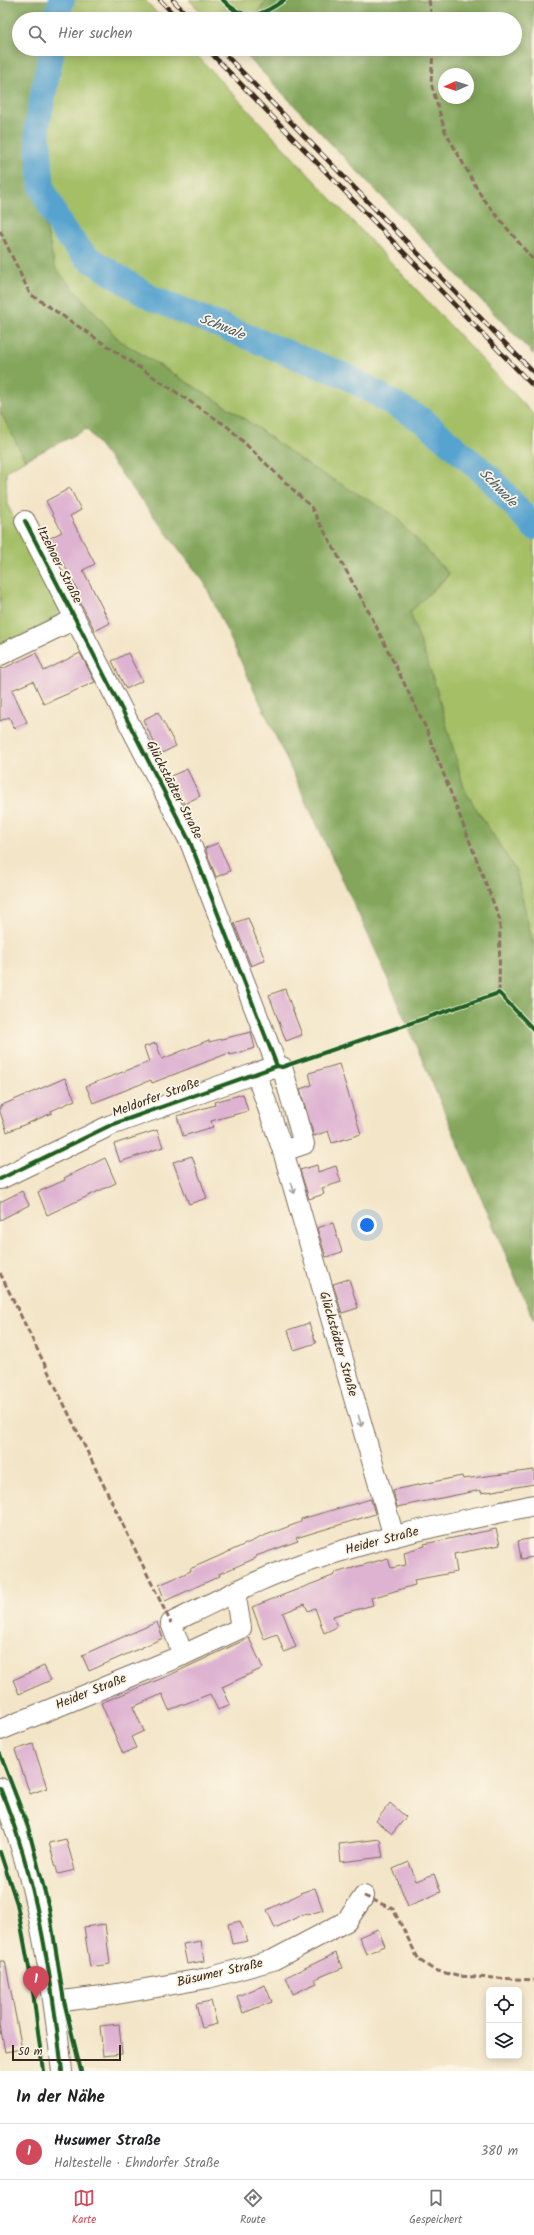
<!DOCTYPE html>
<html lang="de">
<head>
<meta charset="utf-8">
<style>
  :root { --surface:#fff; --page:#f6f6f6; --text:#202124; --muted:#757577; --line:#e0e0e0; --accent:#d1495b }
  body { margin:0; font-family:Kalam,sans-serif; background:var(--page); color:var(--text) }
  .controls { position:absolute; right:12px; bottom:12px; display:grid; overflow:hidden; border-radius:6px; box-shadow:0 2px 10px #0003 }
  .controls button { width:36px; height:36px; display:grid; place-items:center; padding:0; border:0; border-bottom:1px solid var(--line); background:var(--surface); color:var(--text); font:20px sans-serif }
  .compass { position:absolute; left:438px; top:68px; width:36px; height:36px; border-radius:50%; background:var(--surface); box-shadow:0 2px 10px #0003; rotate:267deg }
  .scale { position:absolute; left:12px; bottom:10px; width:109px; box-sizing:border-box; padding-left:4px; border:2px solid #3b2a1e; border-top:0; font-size:11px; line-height:14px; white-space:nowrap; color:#3b2a1e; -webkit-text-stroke:3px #fcf5e5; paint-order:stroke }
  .you { position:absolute; left:367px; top:1225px; width:14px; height:14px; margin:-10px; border:3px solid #fff; border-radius:50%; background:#1a73e8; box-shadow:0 0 0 6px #1a73e833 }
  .badge { display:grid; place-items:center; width:26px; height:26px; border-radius:50%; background:var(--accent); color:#fff; font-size:13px; font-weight:700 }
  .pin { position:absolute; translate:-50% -33px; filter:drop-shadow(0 1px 2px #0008) }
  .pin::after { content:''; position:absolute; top:21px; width:14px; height:12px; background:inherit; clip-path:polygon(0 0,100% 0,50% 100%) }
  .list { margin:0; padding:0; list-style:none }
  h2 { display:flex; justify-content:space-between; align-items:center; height:52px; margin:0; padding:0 16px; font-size:17px }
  h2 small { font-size:13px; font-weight:400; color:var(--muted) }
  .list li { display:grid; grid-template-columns:26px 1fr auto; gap:12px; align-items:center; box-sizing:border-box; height:56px; padding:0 16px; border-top:1px solid var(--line) }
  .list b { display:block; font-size:15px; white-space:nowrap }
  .list p { margin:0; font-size:13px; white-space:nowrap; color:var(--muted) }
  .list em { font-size:13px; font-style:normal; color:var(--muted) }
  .icon { flex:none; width:22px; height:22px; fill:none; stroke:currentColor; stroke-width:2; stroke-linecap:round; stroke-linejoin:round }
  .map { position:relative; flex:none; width:534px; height:2071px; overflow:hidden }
  .search { position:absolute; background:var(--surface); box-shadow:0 2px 10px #0003; left:12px; right:12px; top:12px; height:44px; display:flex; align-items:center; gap:10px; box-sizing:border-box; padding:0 14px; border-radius:22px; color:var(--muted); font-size:15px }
  .sheet { height:108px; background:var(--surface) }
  nav { display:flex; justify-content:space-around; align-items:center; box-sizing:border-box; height:56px; border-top:1px solid var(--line); background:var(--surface); font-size:11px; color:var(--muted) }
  nav a { display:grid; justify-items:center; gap:2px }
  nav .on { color:var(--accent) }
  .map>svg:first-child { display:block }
  .green { fill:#a4bf66; stroke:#707442 }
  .forest { fill:#83a65b; stroke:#5f683c; fill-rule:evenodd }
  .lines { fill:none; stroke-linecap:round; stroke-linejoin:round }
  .river { stroke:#56a3cf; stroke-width:26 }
  .building { fill:#deb3d2 }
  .minor-casing { stroke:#7b6b5a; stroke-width:22 }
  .minor { stroke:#fff; stroke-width:20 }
  .rail-casing { stroke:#3b2a1e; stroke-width:4.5 }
  .rail { stroke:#fcf5e5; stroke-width:3; stroke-dasharray:9; stroke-linecap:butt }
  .quiet { stroke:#8d6e63; stroke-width:3; stroke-dasharray:6 3; stroke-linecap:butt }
  .cycleway-casing { stroke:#fcf5e5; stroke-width:6 }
  .cycleway { stroke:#1b5e20; stroke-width:4 }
  .oneway { stroke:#a79f9a }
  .labels { text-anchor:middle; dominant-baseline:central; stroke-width:3.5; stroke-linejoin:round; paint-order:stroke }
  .street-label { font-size:13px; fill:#3b2a1e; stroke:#fcf5e5 }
  .water-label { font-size:14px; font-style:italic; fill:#465a65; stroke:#fcf5e5 }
</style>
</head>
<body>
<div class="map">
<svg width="534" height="2071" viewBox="0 0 534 2071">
  <rect width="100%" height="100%" fill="#fcf5e5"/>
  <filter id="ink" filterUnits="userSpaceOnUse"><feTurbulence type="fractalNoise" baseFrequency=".025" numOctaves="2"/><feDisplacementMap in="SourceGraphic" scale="8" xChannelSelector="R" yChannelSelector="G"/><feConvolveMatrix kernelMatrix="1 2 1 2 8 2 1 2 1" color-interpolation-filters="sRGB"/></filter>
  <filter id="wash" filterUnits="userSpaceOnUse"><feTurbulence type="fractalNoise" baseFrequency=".012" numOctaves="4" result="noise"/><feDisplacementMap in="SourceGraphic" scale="16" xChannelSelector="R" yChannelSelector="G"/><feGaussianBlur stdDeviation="0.9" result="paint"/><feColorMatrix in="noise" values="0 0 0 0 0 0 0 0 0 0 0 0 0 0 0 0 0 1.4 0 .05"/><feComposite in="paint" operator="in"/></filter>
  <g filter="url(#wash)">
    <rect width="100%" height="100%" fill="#f3e5c8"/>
    <g class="green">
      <polygon points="73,0 145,0 162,19 69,19"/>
      <polygon points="189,0 218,0 231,13 248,19 209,19"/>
      <path d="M 223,0 L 267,0 L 255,15 C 240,16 233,10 223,0 Z"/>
      <polygon points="61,49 191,49 534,415 534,949 516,871 465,791 410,612 449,575 311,467 235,412 120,341 55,268 38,191"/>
      <polygon points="0,411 25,460 6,471 7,504 60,609 55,621 0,648"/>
    </g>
    <g class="forest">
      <polygon points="0,0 54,0 51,4 49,19 19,19 19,49 44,49 30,127 38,191 55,268 120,341 235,412 311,467 393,514 449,574 410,612 435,684 465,791 516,871 534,949 534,1321 378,956 204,582 87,429 25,460 0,411"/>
      <path d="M 267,0 L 534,0 L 534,355 L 242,51 L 243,49 L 515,49 L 515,19 L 254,19 ZM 444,74 L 468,74 L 468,98 L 444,98 Z"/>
    </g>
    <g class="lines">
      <g class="river">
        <polyline points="55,19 62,0"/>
        <polyline points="52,49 37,126 42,188 62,229 85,256 151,298 348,377 425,422 490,478 534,527"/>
      </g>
    </g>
    <g id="blocks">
      <g class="building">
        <polygon points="70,488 81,510 70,516 95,564 83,570 110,623 95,631 75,592 78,591 50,538 62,532 46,501"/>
        <polygon points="36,653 44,671 80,653 95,682 44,704 33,681 12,690 27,722 14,728 9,717 0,721 0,666 2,669"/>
        <polygon points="128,653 142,681 126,689 112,661"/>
        <polygon points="158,712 176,746 160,754 143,720"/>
        <polygon points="187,769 200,796 184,804 171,776"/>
        <polygon points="218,843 230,871 216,877 205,848"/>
        <polygon points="248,918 265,960 251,966 234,923"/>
        <polygon points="285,989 302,1035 286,1041 269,995"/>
        <polygon points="251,1032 255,1048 230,1055 229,1053 152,1083 151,1080 93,1103 86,1086 149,1062 144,1047 156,1043 162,1059 209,1040 209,1042"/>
        <polygon points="339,1064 361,1134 332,1143 328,1131 314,1136 300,1089 312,1085 309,1073"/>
        <polygon points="65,1078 75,1100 51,1111 52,1113 7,1132 0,1112 0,1106"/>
        <polygon points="243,1094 248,1111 211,1121 213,1127 183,1136 177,1116 215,1105 214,1102"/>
        <polygon points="157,1130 163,1147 120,1162 114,1144"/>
        <polygon points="192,1156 207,1198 189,1204 173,1162"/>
        <polygon points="105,1158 116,1183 47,1215 38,1192 65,1180 64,1178"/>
        <polygon points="317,1165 318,1172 336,1166 341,1182 322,1188 324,1194 309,1199 300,1170"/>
        <polygon points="22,1191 29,1205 0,1220 0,1202"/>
        <polygon points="333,1223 342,1252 326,1257 317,1228"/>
        <polygon points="349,1279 358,1308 342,1313 333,1284"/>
        <polygon points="309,1323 316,1343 294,1350 288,1330"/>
        <polygon points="534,1470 534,1484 481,1493 481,1490 397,1507 393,1490 462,1476 463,1479"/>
        <polygon points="371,1499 375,1514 296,1538 298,1541 256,1556 256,1558 219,1574 220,1576 165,1601 159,1585 191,1571 190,1569 266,1535 301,1522 301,1519"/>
        <polygon points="496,1529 500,1545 454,1554 457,1572 414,1580 415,1585 371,1598 373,1605 333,1616 337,1627 324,1633 315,1608 308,1611 305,1604 283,1613 296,1647 284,1652 277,1634 264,1639 252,1607 335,1575 335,1573 388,1558 391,1568 406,1565 404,1552 425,1546 424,1544"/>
        <polygon points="534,1538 534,1557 521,1559 518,1541"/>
        <polygon points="157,1622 163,1638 89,1671 82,1655"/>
        <polygon points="249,1638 263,1668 222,1687 230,1704 218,1710 210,1694 169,1710 162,1694 133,1707 144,1731 131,1737 136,1748 123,1754 101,1703 170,1675"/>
        <polygon points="44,1666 51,1680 19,1694 13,1680"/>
        <polygon points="33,1744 47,1788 30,1794 15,1750"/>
        <polygon points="390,1803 406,1817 392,1834 376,1821"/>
        <polygon points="66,1839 75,1870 58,1874 49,1843"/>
        <polygon points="380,1839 383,1857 341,1862 339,1844"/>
        <polygon points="409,1862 416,1881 434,1874 441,1892 408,1906 393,1869"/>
        <polygon points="315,1888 323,1910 307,1915 306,1913 275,1928 267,1910 300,1894 300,1893"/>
        <polygon points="240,1921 248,1941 232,1944 228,1924"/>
        <polygon points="105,1924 110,1964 90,1967 84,1927"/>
        <polygon points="378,1929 385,1946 366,1954 359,1937"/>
        <polygon points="201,1941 204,1961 187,1964 183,1944"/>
        <polygon points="336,1953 342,1968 315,1979 317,1983 293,1994 286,1977"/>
        <polygon points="0,1961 5,1961 22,2049 5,2052 0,2025"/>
        <polygon points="265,1985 272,2002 243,2013 237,1996"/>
        <polygon points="211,2001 217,2024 202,2028 196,2004"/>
        <polygon points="119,2024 122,2054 103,2056 100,2026"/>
      </g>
    </g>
  </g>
  <g filter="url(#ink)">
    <use href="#blocks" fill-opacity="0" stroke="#7b6b5a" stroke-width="1"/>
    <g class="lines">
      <g class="minor-casing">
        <g id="minor">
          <polyline points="25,521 190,842 277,1066"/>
          <polyline points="0,655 75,619"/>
          <polyline points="283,1151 394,1537"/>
          <polyline points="0,1179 111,1125 256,1073 277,1066 282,1067 304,1144 283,1151 256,1073"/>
          <path d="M 183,1655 L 171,1623 C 218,1600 266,1575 316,1559 C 387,1535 461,1521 534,1505"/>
          <polyline points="0,1730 183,1655 241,1628 235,1592"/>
          <path d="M 0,1788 C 37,1878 51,1974 62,2071"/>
          <polyline points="54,2002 111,1995 208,1978 273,1960 347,1921 364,1896"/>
        </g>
      </g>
      <use href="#minor" class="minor"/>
      <g class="rail-casing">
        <g id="rail">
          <polyline points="160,0 178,19"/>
          <polyline points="173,0 191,19"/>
          <polyline points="207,49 534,387"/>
          <polyline points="220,49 534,373"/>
        </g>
      </g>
      <use href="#rail" class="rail"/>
      <g class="quiet">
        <polyline points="429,0 432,19"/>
        <polyline points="433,49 431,83 445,131 483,199 534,261"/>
        <polyline points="0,231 30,294 228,427 311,507 370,614 425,726 500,920 499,993"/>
        <polyline points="0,1273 171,1623"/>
        <polyline points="364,1896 393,1909 419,1960 434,1970 457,1976 534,1980"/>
      </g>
      <g class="cycleway-casing">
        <g id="cycleway">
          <path d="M 223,0 C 245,23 260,17 284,0"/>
          <polyline points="25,521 190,842 277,1066"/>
          <polyline points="0,1179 111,1125 277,1066 282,1067 499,993 534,1030"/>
          <polyline points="0,1754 28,1827 49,1908 64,2001 81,2071"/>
          <path d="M 0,1788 C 37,1878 51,1974 62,2071"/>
          <polyline points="0,1852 17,1904 32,1984 43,2071"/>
        </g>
      </g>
      <use href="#cycleway" class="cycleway"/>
    </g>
    <defs><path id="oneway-shaft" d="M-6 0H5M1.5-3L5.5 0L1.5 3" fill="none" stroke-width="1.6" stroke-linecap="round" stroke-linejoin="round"/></defs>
    <g class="oneway">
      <use href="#oneway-shaft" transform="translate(293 1188) rotate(74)"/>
      <use href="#oneway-shaft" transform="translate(360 1421) rotate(74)"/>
    </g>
  </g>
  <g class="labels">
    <g class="street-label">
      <text transform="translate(59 565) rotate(63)">Itzehoer Straße</text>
      <text transform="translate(174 790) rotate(63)">Glückstädter Straße</text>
      <text transform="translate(156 1098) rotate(-20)">Meldorfer Straße</text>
      <text transform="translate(338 1344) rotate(74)">Glückstädter Straße</text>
      <text transform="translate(382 1541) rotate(-15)">Heider Straße</text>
      <text transform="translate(91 1692) rotate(-22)">Heider Straße</text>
      <text transform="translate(220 1973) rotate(-13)">Büsumer Straße</text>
    </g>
    <g class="water-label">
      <text transform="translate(222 327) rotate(22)">Schwale</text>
      <text transform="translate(498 488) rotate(46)">Schwale</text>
    </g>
  </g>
</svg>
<div class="controls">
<button><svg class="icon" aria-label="locate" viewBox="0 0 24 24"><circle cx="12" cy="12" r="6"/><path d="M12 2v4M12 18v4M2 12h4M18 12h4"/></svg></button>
<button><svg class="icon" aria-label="layers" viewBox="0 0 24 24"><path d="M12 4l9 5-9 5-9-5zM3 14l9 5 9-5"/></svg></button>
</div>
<svg class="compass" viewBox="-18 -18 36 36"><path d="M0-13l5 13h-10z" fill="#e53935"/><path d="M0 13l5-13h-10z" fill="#757577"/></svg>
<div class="scale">50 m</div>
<div class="you"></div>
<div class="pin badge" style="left:36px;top:1999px">1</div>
<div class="search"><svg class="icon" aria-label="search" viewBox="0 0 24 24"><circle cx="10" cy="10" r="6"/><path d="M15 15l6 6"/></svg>Hier suchen</div>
</div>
<section class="sheet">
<h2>In der Nähe<small></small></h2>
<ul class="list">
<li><span class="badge">1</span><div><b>Husumer Straße</b><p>Haltestelle · Ehndorfer Straße</p></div><em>380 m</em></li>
</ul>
</section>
<nav>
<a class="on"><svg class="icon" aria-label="map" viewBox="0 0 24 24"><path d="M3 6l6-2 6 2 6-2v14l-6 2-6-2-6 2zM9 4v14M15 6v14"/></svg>Karte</a>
<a><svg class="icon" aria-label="directions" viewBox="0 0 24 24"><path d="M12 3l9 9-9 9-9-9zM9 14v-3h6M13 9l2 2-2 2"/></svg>Route</a>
<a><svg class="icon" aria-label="saved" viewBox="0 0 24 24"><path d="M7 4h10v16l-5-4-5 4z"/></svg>Gespeichert</a>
</nav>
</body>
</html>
